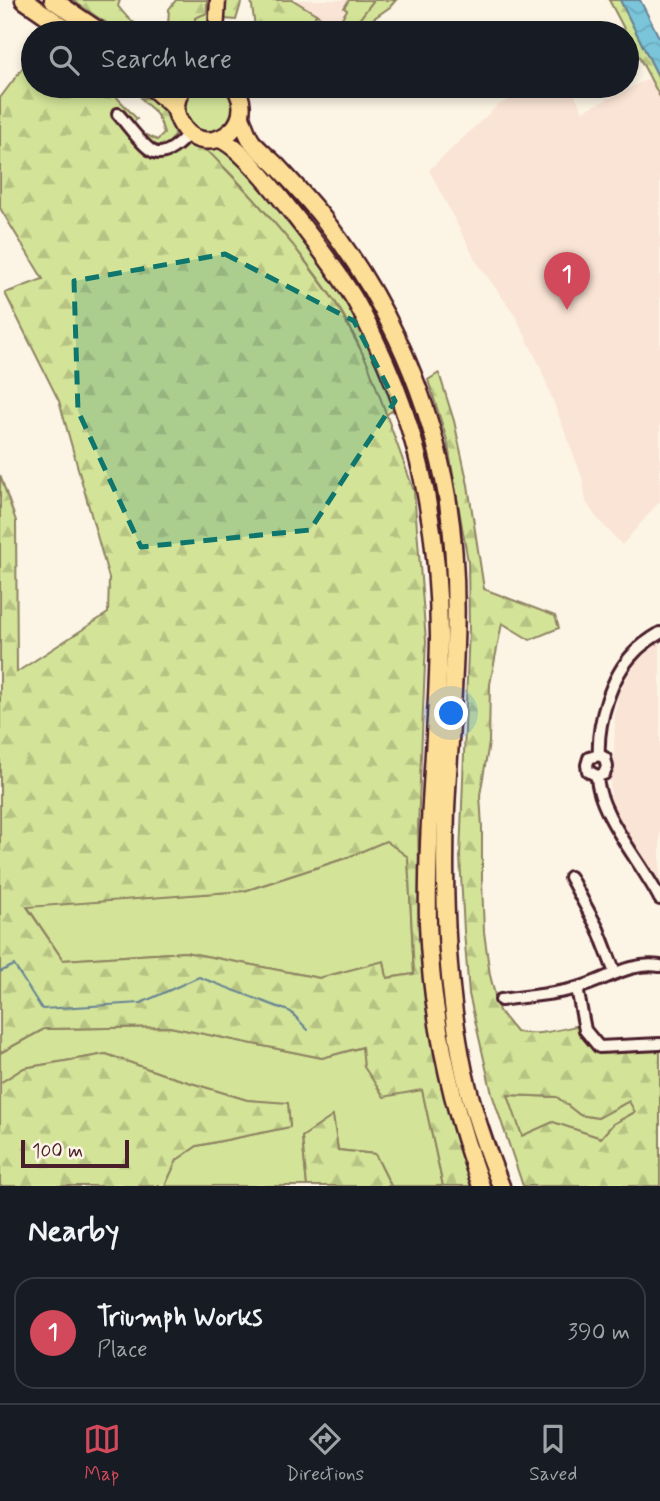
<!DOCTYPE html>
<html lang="en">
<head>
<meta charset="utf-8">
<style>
  :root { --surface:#171b24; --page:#242831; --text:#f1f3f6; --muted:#9ea1a6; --line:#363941; --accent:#d1495b }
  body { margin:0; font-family:Mynerve,sans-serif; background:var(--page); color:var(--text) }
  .scale { position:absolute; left:21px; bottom:18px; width:108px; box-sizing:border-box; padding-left:7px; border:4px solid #4a1f2b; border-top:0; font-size:19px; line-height:24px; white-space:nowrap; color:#4a1f2b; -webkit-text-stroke:5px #fcf5e5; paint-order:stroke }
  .you { position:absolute; left:452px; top:714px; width:24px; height:24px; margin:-18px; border:5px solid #fff; border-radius:50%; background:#1a73e8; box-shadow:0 0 0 10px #1a73e833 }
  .badge { display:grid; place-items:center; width:46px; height:46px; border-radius:50%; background:var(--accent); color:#fff; font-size:23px; font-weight:700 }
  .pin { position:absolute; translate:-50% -58px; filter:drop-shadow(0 2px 4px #0008) }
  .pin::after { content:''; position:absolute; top:37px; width:24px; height:21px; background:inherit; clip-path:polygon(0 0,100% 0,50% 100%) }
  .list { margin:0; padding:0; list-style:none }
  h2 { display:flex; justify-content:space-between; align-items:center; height:91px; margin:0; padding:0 28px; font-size:30px }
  h2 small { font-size:23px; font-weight:400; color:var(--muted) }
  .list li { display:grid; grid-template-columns:46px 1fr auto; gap:21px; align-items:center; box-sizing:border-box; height:112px; margin:0 14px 14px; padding:0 14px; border:2px solid var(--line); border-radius:21px }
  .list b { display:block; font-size:26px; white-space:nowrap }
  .list p { margin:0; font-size:23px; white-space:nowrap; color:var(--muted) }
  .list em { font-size:23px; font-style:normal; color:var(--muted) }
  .icon { flex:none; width:38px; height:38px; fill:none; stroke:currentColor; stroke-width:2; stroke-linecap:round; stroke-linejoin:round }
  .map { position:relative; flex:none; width:660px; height:1186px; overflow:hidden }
  .search { position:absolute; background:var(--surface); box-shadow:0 4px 10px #0003; left:21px; right:21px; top:21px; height:77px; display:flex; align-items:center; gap:18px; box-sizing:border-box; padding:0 24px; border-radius:38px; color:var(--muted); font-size:26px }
  .sheet { height:217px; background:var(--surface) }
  nav { display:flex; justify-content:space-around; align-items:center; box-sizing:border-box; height:98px; border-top:2px solid var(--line); background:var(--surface); font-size:19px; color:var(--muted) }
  nav a { display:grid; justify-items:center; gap:4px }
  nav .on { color:var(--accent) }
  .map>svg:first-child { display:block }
  .built { fill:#fae4d5 }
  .green { fill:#d3e498; stroke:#8e8262; stroke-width:2 }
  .forest { fill:url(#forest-firs); stroke:#8e8262; stroke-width:2; fill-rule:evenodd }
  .water { fill:url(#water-waves); stroke:#678394; stroke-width:2 }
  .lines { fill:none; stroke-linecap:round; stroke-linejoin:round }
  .stream { stroke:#678394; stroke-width:2 }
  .minor-casing { stroke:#4a1f2b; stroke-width:16 }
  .major-casing { stroke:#4a1f2b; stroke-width:19 }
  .highway-casing { stroke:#4a1f2b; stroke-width:21 }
  .minor { stroke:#fcf5e5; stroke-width:10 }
  .major { stroke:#fdde96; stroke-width:14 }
  .highway { stroke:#fdde96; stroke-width:16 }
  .marked { fill:#0f766e; fill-opacity:0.2; stroke:#0f766e; stroke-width:5; stroke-dasharray:14 9; stroke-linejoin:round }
</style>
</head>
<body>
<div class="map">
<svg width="660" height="1186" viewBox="0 0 660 1186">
  <defs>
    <pattern id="forest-firs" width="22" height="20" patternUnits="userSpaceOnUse" patternTransform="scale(1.75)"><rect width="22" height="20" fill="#d3e498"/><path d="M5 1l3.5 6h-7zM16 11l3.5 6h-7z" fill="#b7c383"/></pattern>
    <pattern id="water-waves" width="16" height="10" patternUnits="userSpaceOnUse" patternTransform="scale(1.75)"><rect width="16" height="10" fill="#7ac5da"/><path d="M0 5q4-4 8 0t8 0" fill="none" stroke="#6ba9bb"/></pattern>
  </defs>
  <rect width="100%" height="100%" fill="#fcf5e5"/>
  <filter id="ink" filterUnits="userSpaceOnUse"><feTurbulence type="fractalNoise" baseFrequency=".0143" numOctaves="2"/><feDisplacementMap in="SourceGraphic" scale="14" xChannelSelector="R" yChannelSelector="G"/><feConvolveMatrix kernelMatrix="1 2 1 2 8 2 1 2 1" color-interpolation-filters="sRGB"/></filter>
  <g filter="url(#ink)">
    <g class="built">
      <polygon points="293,0 374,0 349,33 317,33 316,14"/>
      <polygon points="650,78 660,97 660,501 622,545 596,517 586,502 583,480 539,364 515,315 476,261 429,170 498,105 538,86 570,86 583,111"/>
      <polygon points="660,640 660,884 619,818 611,799 610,785 614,755 615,712 618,695 631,670 645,649"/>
    </g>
    <g class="green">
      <polygon points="207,0 213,0 210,33 204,33 206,25 195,22 195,17 208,2"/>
      <path d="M 349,0 L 374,0 L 349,33 L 317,33 C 314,27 313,21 316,14 L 336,27 L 347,10 L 344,8 Z"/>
      <path d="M 195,86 L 223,86 C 229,91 235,101 234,110 C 233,118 228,124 222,128 C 195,145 170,107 195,86 Z"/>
      <path d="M 198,145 L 220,146 L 234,156 L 296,227 L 329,270 L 363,327 L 397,407 L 386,415 C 372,376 358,337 336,303 C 316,273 293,245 270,218 C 248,192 225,165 198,145 Z"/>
      <polygon points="386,840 408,857 414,974 387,978 384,962 319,978 185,952 63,960 27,906 244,891 346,858"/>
      <polygon points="170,1027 322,1058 363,1047 422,1089 443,1186 391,1186 375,1154 338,1150 333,1117 302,1137 307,1186 165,1186 176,1160 197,1146 290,1127 288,1104 247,1100 168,1076 106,1054 24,1068 0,1083 0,1053 44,1029"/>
      <polygon points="507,1095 557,1097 580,1115 598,1118 629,1101 636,1112 613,1124 601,1138 553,1122 522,1136"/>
    </g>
    <g class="forest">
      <path d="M 72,0 L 120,0 L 118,6 C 131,24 140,28 161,32 L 168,25 L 169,9 L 176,0 L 207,0 L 207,13 L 195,18 L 195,22 L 206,25 L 204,33 L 121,33 Z"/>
      <polygon points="225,0 242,0 236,20 224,19"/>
      <path d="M 251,0 L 293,0 L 316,14 C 313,21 314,27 317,33 L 256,33 Z"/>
      <polygon points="374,0 396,0 390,7 354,32 353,28"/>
      <polygon points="609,0 620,0 660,80 660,97"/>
      <path d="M 33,54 L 33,86 L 128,86 L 129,87 L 112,92 L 137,119 L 128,128 L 156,158 L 166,158 L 187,145 L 198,145 L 212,155 L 254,199 L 293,245 L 336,303 L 368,364 L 414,491 L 426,641 L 418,827 L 420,919 L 437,1061 L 451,1123 L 471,1186 L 443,1186 L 422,1090 L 384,1097 L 364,1067 L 362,1047 L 322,1058 L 170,1027 L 44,1029 L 0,1053 L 0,475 L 16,521 L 17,672 L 108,613 L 109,578 L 59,401 L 5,293 L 43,279 L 0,208 L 0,98 ZM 386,841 L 408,857 L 414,974 L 387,978 L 384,961 L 319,978 L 185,952 L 63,960 L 27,907 L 244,891 L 346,858 Z"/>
      <path d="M 150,97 C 157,102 167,110 171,118 C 183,137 164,156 146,139 L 147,135 L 157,140 L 164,134 C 162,126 160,118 154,111 C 149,106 145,104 141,98 Z"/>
      <path d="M 439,373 L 454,421 L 468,485 L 484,589 L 555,616 L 559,628 L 530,640 L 502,623 L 490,684 L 489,743 L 480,795 L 482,827 L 482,882 L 484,932 L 490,975 L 499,1011 L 516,1032 C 538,1036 558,1030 580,1025 L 598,1050 L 660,1048 L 660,1186 L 523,1186 L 492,1094 L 469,994 L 464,931 L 460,856 L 469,627 L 468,561 L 447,440 L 428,380 ZM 508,1095 L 557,1097 L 580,1115 L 598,1118 L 629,1101 L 635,1112 L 613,1124 L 601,1138 L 553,1122 L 522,1136 Z"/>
      <polygon points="106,1054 168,1076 247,1100 288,1103 290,1127 197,1146 177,1160 165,1186 0,1186 0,1083 24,1068"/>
      <polygon points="333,1116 338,1150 375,1154 391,1186 307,1186 302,1137"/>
    </g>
    <polygon class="water" points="620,0 640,0 660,39 660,80"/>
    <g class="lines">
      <polyline class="stream" points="0,972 14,965 42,1009 141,1003 199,977 291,1012 308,1030"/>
      <g class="minor-casing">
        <g id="minor">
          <path d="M 118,114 C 127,124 143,147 154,152 C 166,157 182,142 188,133"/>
          <path d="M 597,776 L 604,774 L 607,767 L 605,758 L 599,755 C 597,723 611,676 634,653 C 641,645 650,639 660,633"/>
          <path d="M 597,776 C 598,814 643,864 660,899"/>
          <polyline points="597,776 588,771 587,765 589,758 599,755"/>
          <polyline points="570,877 598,929 615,973"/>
          <polyline points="577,988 585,1030 599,1047 660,1044"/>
          <path d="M 501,1000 C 526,996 553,995 577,988 C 604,981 630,961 660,966"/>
        </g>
      </g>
      <g class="major-casing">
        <polyline id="major" points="216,33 218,0"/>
      </g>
      <g class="highway-casing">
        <g id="highway">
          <polyline points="24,0 72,33"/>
          <polyline points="53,0 102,33"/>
          <polyline points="150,86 176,109"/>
          <path d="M 184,86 C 176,97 173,110 180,122 C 201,164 263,127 234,86"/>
          <path d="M 241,116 C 244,125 247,135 252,142 C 260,151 269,158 277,166 C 291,181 306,197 319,213 C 381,290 424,382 444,480 C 466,589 451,700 446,810 C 443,898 446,986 464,1072 C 473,1111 486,1149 501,1186"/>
          <path d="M 220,139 C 244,149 283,201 301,224 C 318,246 335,268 350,292 C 360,307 368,325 376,342 C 420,433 439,535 439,636 C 438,732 426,827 428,923 C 431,1013 450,1101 481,1186"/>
        </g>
      </g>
      <use href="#minor" class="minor"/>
      <use href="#major" class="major"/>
      <use href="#highway" class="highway"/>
    </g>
  </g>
  <path class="marked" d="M 225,254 L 354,321 L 395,401 L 310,530 L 141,547 L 78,411 L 74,281 Z"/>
</svg>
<div class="scale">100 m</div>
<div class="you"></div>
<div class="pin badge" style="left:567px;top:310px">1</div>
<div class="search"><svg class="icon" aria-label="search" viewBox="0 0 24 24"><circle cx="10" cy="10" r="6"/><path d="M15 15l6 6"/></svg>Search here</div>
</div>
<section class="sheet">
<h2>Nearby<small></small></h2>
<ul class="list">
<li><span class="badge">1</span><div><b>Triumph Works</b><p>Place</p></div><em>390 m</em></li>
</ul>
</section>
<nav>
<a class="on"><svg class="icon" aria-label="map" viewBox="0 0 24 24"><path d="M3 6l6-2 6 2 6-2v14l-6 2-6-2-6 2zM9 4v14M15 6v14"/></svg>Map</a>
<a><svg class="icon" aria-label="directions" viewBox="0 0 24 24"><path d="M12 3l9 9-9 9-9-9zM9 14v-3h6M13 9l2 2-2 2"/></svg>Directions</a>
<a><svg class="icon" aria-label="saved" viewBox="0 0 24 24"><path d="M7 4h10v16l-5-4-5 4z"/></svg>Saved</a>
</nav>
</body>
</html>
